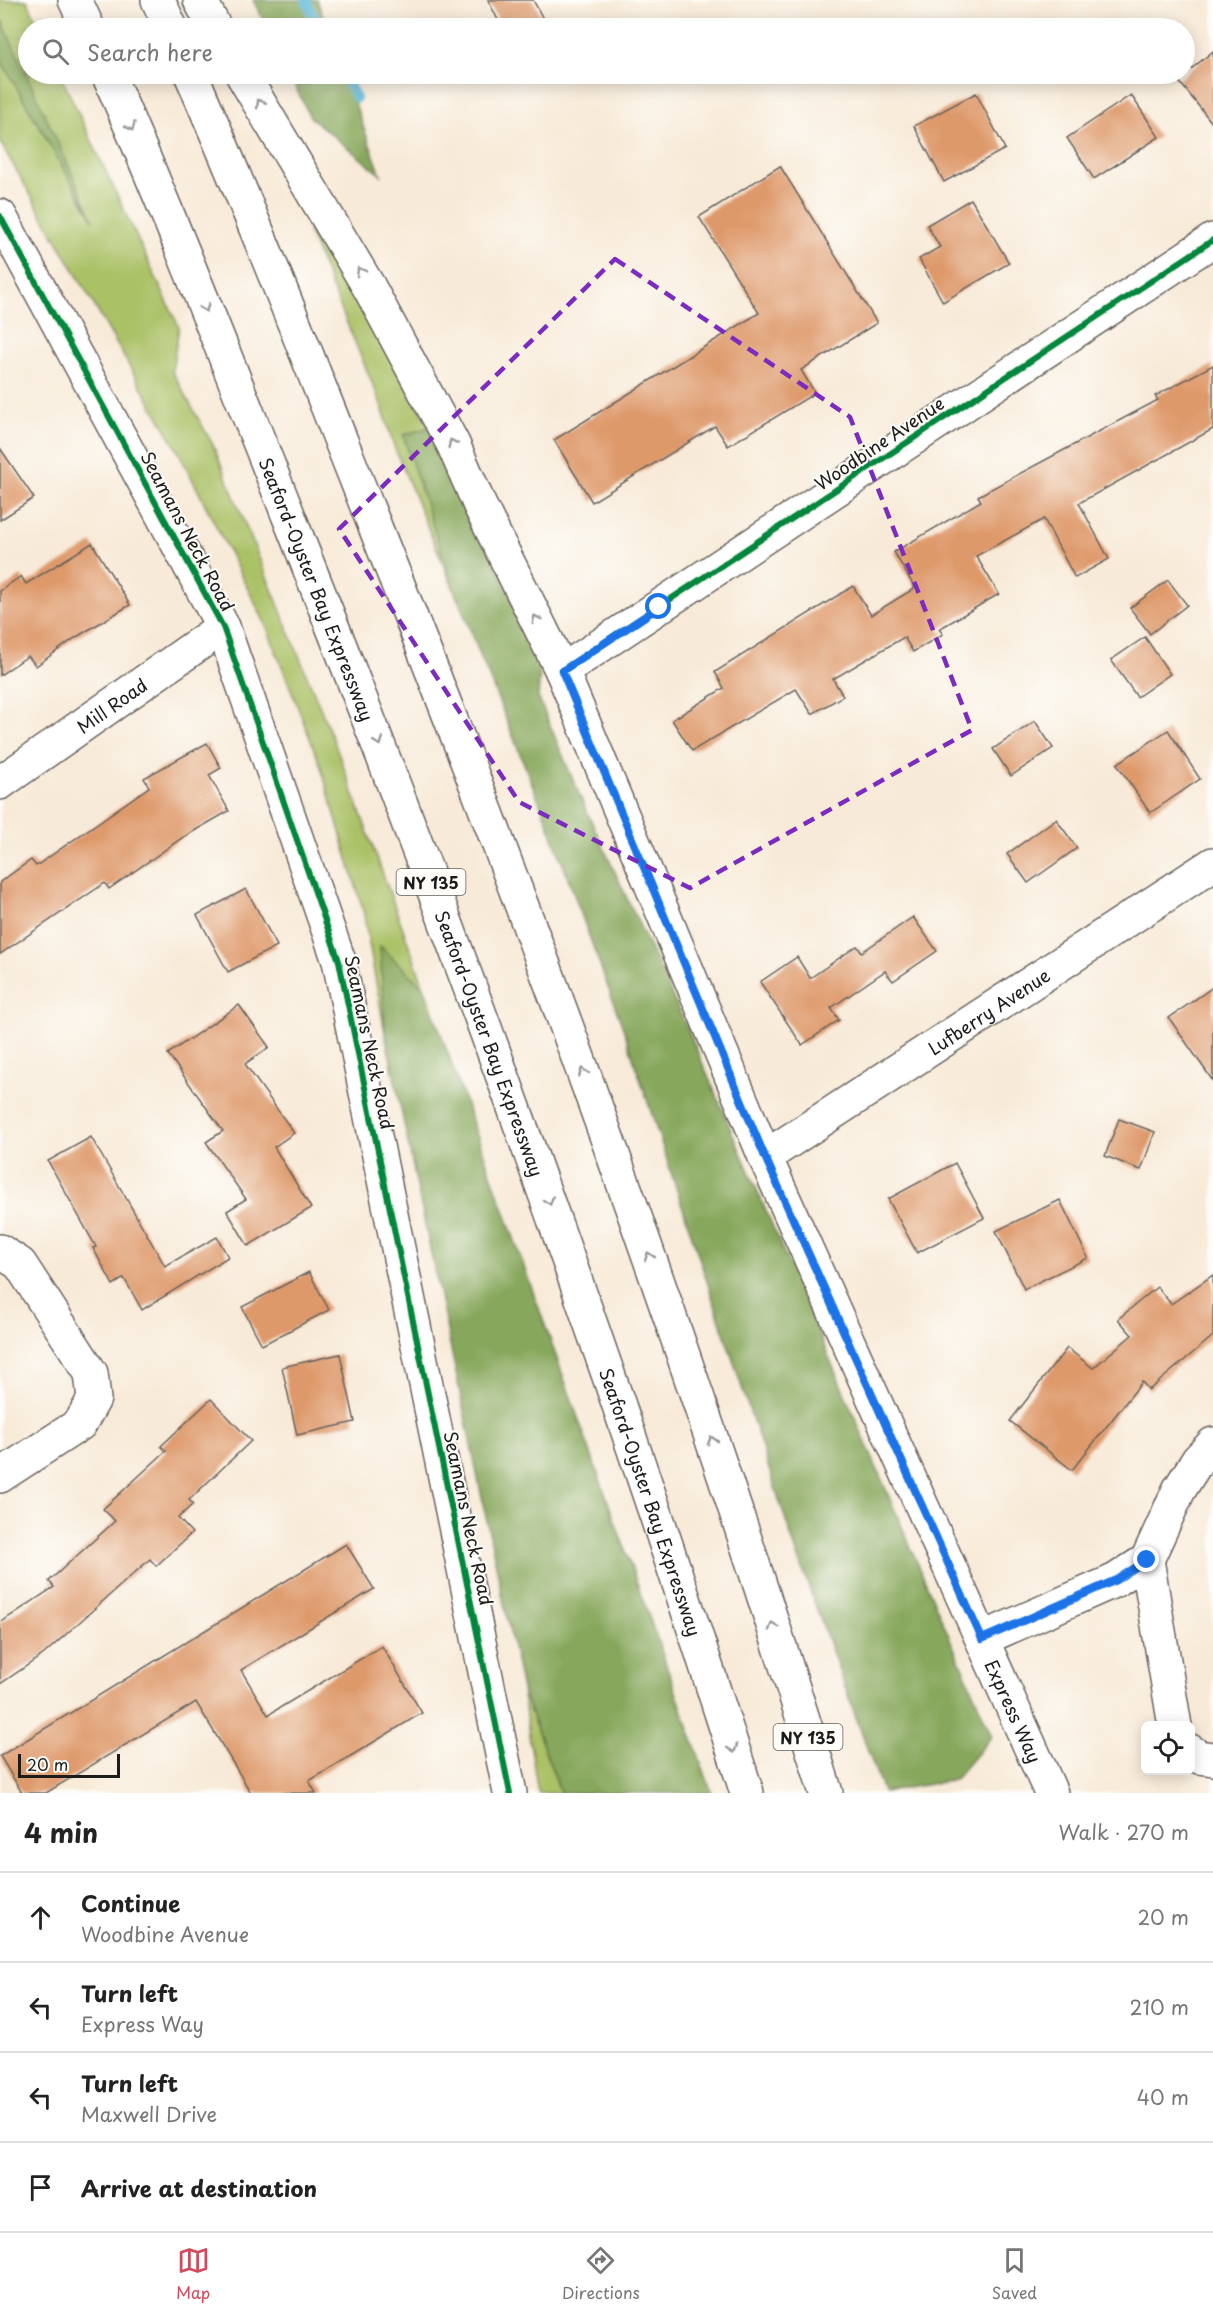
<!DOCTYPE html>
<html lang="en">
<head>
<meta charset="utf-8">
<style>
  :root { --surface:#fff; --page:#f6f6f6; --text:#222; --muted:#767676; --line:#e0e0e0; --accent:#d1495b }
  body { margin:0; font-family:"Playpen Sans",sans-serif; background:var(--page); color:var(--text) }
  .controls { position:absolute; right:18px; bottom:18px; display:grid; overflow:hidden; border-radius:9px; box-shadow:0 3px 15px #0003 }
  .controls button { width:54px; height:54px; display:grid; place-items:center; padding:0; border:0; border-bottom:2px solid var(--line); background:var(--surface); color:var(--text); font:30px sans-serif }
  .scale { position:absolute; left:18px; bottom:15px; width:102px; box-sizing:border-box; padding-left:6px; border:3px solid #1c1c1c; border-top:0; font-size:16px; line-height:21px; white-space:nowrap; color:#1c1c1c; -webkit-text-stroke:4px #fdfcf7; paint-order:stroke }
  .stop { position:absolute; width:18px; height:18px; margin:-14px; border:4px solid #1a73e8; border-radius:50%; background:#fff }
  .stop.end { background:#1a73e8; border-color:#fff; box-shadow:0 2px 6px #0008 }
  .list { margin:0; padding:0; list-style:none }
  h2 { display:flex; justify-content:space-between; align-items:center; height:78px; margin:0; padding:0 24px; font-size:26px }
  h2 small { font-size:20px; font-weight:400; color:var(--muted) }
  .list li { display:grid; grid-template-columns:39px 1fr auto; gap:18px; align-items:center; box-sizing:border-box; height:90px; padding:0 24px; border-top:2px solid var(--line) }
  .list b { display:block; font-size:22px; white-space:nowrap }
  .list p { margin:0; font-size:20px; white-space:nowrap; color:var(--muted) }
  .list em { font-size:20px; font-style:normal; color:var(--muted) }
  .icon { flex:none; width:33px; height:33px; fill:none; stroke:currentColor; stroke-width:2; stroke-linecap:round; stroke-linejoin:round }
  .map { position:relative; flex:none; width:1213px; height:1793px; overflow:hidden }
  .search { position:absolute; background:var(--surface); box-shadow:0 3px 15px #0003; left:18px; right:18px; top:18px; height:66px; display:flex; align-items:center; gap:15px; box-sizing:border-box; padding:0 21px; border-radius:33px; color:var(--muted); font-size:22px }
  .sheet { height:438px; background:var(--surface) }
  nav { display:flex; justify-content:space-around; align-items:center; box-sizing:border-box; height:84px; border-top:2px solid var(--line); background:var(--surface); font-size:16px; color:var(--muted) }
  nav a { display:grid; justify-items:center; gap:3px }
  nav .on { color:var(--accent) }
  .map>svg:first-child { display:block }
  .green { fill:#aac166; stroke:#636e41; stroke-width:1.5 }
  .forest { fill:#87a75b; stroke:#52623c; stroke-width:1.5 }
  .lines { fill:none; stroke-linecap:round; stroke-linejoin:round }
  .stream { stroke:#56b5d5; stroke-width:10 }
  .building { fill:#de996b }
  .minor-casing { stroke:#69645e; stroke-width:36 }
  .major-casing { stroke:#69645e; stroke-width:36 }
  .highway-casing { stroke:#69645e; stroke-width:36 }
  .minor { stroke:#fff; stroke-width:33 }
  .major { stroke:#fff; stroke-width:33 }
  .highway { stroke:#fff; stroke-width:33 }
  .cycleway-casing { stroke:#fdfcf7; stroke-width:10 }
  .cycleway { stroke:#00873e; stroke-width:6 }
  .oneway { stroke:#999 }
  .route { stroke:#1a73e8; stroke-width:8 }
  .marked { fill:none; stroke:#7b2cbf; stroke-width:4.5; stroke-dasharray:12 8; stroke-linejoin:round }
  .labels { text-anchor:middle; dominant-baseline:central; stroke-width:4.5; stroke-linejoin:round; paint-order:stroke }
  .shield { fill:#fdfcf7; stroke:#605f5e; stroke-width:1.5 }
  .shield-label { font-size:16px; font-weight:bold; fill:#1c1c1c }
  .street-label { font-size:18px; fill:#1c1c1c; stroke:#fdfcf7 }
</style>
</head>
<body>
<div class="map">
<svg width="1213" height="1793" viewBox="0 0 1213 1793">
  <rect width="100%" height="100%" fill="#fdfcf7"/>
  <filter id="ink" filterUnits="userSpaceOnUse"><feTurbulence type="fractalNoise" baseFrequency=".0167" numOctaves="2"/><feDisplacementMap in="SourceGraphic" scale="12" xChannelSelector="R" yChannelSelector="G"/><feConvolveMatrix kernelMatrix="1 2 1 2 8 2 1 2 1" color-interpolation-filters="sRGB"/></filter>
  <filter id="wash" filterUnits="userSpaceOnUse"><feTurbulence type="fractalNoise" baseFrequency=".008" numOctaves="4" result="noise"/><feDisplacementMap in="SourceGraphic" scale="24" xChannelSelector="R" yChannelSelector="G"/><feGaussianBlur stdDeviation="1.35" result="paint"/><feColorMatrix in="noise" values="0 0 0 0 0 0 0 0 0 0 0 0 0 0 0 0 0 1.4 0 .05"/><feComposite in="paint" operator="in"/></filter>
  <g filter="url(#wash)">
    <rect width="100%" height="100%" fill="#f8ead8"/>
    <g class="green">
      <polygon points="0,0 27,0 40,28 28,28 28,74 60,74 179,327 172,371 213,445 337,749 425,989 381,947 385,1033 363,910 320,764 265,623 176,447 0,142"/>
      <polygon points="312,213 430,427 404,435 454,590 395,449 381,404 309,233"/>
      <polygon points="522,1690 561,1793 538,1793"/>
    </g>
    <g class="forest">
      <polygon points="253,0 317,0 327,28 267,28"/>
      <polygon points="0,17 94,221 0,59"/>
      <polygon points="289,74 344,74 381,175 310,117"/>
      <polygon points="430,427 541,660 538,697 583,803 689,1032 992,1736 954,1780 883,1792 798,1557 627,1039 547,821 454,590 403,435"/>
      <polygon points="380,946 425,989 712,1793 561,1793 522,1690 385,1033"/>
    </g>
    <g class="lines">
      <g class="stream">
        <polyline points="306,0 319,28"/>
        <polyline points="343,74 356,98"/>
      </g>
    </g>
    <g id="blocks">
      <g class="building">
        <polygon points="488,0 533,0 548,28 502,28"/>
        <polygon points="1213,51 1213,124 1178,80"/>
        <polygon points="976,93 1005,149 944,182 914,126"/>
        <polygon points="1131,95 1159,137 1094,179 1067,138"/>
        <polygon points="780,166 877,323 801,370 815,393 728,446 715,426 592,502 554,440 759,313 699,217"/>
        <polygon points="971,199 1009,263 943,302 919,259 940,247 927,225"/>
        <polygon points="1213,365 1213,429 1079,503 1109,559 1075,578 1044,519 976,556 999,594 939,629 943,634 913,652 904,637 833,679 843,696 812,714 796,689 692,751 672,720 724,688 715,672 853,586 871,615 915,588 894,552 981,501 978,496 1158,400 1155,396"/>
        <polygon points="0,448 34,498 0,520"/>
        <polygon points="92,543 130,605 75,638 36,666 28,656 0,675 0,591 21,576 26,584"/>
        <polygon points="1168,580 1187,605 1150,634 1130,608"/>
        <polygon points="1145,637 1170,674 1137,697 1111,660"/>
        <polygon points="1035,721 1053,748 1011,776 993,749"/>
        <polygon points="1168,730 1200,779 1150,813 1117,764"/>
        <polygon points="207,743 221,768 209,775 229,811 182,838 109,889 105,883 0,954 0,882 31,860 36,866 149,787 144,778"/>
        <polygon points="1056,819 1077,848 1028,883 1007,854"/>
        <polygon points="246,889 277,946 228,972 197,915"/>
        <polygon points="913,917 937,951 893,981 885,971 831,1008 839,1020 802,1045 760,982 797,957 810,978 857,946 862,952"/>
        <polygon points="1213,987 1213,1081 1169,1018"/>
        <polygon points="239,1005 269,1047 245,1064 294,1133 274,1147 311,1208 248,1246 227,1211 246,1199 206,1142 223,1131 168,1054"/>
        <polygon points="1119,1119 1155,1132 1141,1170 1105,1156"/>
        <polygon points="91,1137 165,1266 217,1237 228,1257 142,1310 124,1278 113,1285 93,1248 96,1247 48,1161"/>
        <polygon points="955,1163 984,1218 917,1253 888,1199"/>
        <polygon points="1060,1200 1088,1258 1024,1289 996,1231"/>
        <polygon points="309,1272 329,1310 262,1345 242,1307"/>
        <polygon points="1213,1275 1213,1336 1149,1390 1142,1382 1072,1470 1010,1421 1067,1348 1093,1368 1132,1335 1118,1319 1157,1287 1171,1304"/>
        <polygon points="340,1354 355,1422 297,1435 282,1367"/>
        <polygon points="211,1399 251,1441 189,1500 193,1504 178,1518 192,1533 156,1566 150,1559 44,1654 0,1684 0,1623 54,1587 49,1581 115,1521 103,1509 166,1451 161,1446"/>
        <polygon points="346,1544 374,1589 241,1670 268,1715 382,1646 422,1713 309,1781 316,1793 251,1793 196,1702 46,1793 22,1793 0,1756"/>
      </g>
    </g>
  </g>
  <g filter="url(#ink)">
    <use href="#blocks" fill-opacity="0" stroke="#69645e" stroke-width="1.5"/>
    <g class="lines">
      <g class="minor-casing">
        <g id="minor">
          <polyline points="0,216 223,627 339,961 510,1793"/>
          <polyline points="562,671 1213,240"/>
          <path id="s1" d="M 0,783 L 223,627"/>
          <path id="s2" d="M 765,1157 L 1213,864"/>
          <polyline points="0,1251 20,1264 91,1373 94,1399 80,1424 0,1476"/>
          <polyline points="1147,1560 1175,1726"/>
          <polyline points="982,1639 1116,1580 1147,1560 1179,1490 1198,1460 1213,1444"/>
          <polyline points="1190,1751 1199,1757 1213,1759"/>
        </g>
      </g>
      <g class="major-casing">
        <g id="major">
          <path id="s3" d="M 562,671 L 765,1157 L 1051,1793"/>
        </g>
      </g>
      <g class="highway-casing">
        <g id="highway">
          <polyline points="75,0 88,28"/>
          <polyline points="158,0 171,28"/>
          <polyline points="200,0 215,28"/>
          <path id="s4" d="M 108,74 C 172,220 230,369 289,517 C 457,937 610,1362 747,1793"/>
          <path d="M 191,74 C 253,217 310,363 368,509 C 537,931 692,1359 826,1793"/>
          <polyline points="242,74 369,287 453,444 480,506 562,671"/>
        </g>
      </g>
      <use href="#minor" class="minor"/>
      <use href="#major" class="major"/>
      <use href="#highway" class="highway"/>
      <g class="cycleway-casing">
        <g id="cycleway">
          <polyline points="0,216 223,627 339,961 510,1793"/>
          <polyline points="562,671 1213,240"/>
        </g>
      </g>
      <use href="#cycleway" class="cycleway"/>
    </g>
    <defs><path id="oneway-chevron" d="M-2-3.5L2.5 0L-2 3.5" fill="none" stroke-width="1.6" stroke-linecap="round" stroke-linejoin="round" transform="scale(1.5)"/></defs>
    <g class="oneway">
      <use href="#oneway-chevron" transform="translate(260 103) rotate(-121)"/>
      <use href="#oneway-chevron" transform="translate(131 127) rotate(66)"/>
      <use href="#oneway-chevron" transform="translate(360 271) rotate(-121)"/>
      <use href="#oneway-chevron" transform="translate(205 308) rotate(68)"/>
      <use href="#oneway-chevron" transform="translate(452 443) rotate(-116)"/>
      <use href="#oneway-chevron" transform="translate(536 619) rotate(-117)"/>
      <use href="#oneway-chevron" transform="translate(379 742) rotate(69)"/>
      <use href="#oneway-chevron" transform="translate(583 1072) rotate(-110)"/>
      <use href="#oneway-chevron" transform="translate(549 1201) rotate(70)"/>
      <use href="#oneway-chevron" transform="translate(649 1256) rotate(-109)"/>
      <use href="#oneway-chevron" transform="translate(712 1440) rotate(-108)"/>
      <use href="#oneway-chevron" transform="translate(773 1626) rotate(-108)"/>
      <use href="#oneway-chevron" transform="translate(733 1749) rotate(72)"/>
    </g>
  </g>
  <g class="lines" filter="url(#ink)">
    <polyline class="route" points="659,607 562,671 765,1157 982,1639 1116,1580 1147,1560"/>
  </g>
  <path class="marked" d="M 615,259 L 850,417 L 972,730 L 690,888 L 519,802 L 339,529 Z"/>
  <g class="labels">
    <g class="shield">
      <rect x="396.5" y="869" width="69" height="26" rx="4.5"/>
      <rect x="773.5" y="1724" width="69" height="26" rx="4.5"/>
    </g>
    <g class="shield-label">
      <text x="431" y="882">NY 135</text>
      <text x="808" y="1737">NY 135</text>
    </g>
    <g class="street-label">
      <text transform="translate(879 443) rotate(-34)">Woodbine Avenue</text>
      <text transform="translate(188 531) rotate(62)">Seamans Neck Road</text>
      <text stroke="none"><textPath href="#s4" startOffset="556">Seaford-Oyster Bay Expressway</textPath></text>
      <text stroke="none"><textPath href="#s1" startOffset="136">Mill Road</textPath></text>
      <text stroke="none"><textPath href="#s2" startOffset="267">Lufberry Avenue</textPath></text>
      <text transform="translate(370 1042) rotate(78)">Seamans Neck Road</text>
      <text stroke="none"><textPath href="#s4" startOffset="1042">Seaford-Oyster Bay Expressway</textPath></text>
      <text stroke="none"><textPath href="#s4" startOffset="1528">Seaford-Oyster Bay Expressway</textPath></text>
      <text transform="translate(469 1518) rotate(78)">Seamans Neck Road</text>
      <text stroke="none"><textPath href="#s3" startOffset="1134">Express Way</textPath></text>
    </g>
  </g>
</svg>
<div class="controls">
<button><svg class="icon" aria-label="locate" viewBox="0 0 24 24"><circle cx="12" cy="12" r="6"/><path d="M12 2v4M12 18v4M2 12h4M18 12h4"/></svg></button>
</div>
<div class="scale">20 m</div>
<div class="stop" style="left:659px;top:607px"></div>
<div class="stop end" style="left:1147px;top:1560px"></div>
<div class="search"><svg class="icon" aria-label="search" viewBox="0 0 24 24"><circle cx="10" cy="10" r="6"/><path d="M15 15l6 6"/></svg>Search here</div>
</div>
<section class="sheet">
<h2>4 min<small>Walk · 270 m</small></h2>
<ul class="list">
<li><svg class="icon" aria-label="ahead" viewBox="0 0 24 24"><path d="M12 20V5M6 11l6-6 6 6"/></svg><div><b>Continue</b><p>Woodbine Avenue</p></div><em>20 m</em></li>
<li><svg class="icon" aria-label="left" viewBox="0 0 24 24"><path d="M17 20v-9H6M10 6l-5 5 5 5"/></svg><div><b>Turn left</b><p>Express Way</p></div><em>210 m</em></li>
<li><svg class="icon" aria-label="left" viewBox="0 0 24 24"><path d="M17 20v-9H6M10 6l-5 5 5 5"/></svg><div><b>Turn left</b><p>Maxwell Drive</p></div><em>40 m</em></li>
<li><svg class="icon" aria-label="arrive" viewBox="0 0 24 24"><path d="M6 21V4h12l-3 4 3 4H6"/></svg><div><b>Arrive at destination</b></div></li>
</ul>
</section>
<nav>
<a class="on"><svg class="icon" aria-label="map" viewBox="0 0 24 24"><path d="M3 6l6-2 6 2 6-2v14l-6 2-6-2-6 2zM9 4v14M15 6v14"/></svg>Map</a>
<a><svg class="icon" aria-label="directions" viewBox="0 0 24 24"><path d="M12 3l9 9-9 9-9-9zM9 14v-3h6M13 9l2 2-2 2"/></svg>Directions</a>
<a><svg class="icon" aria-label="saved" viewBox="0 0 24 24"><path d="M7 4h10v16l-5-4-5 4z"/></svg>Saved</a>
</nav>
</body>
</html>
